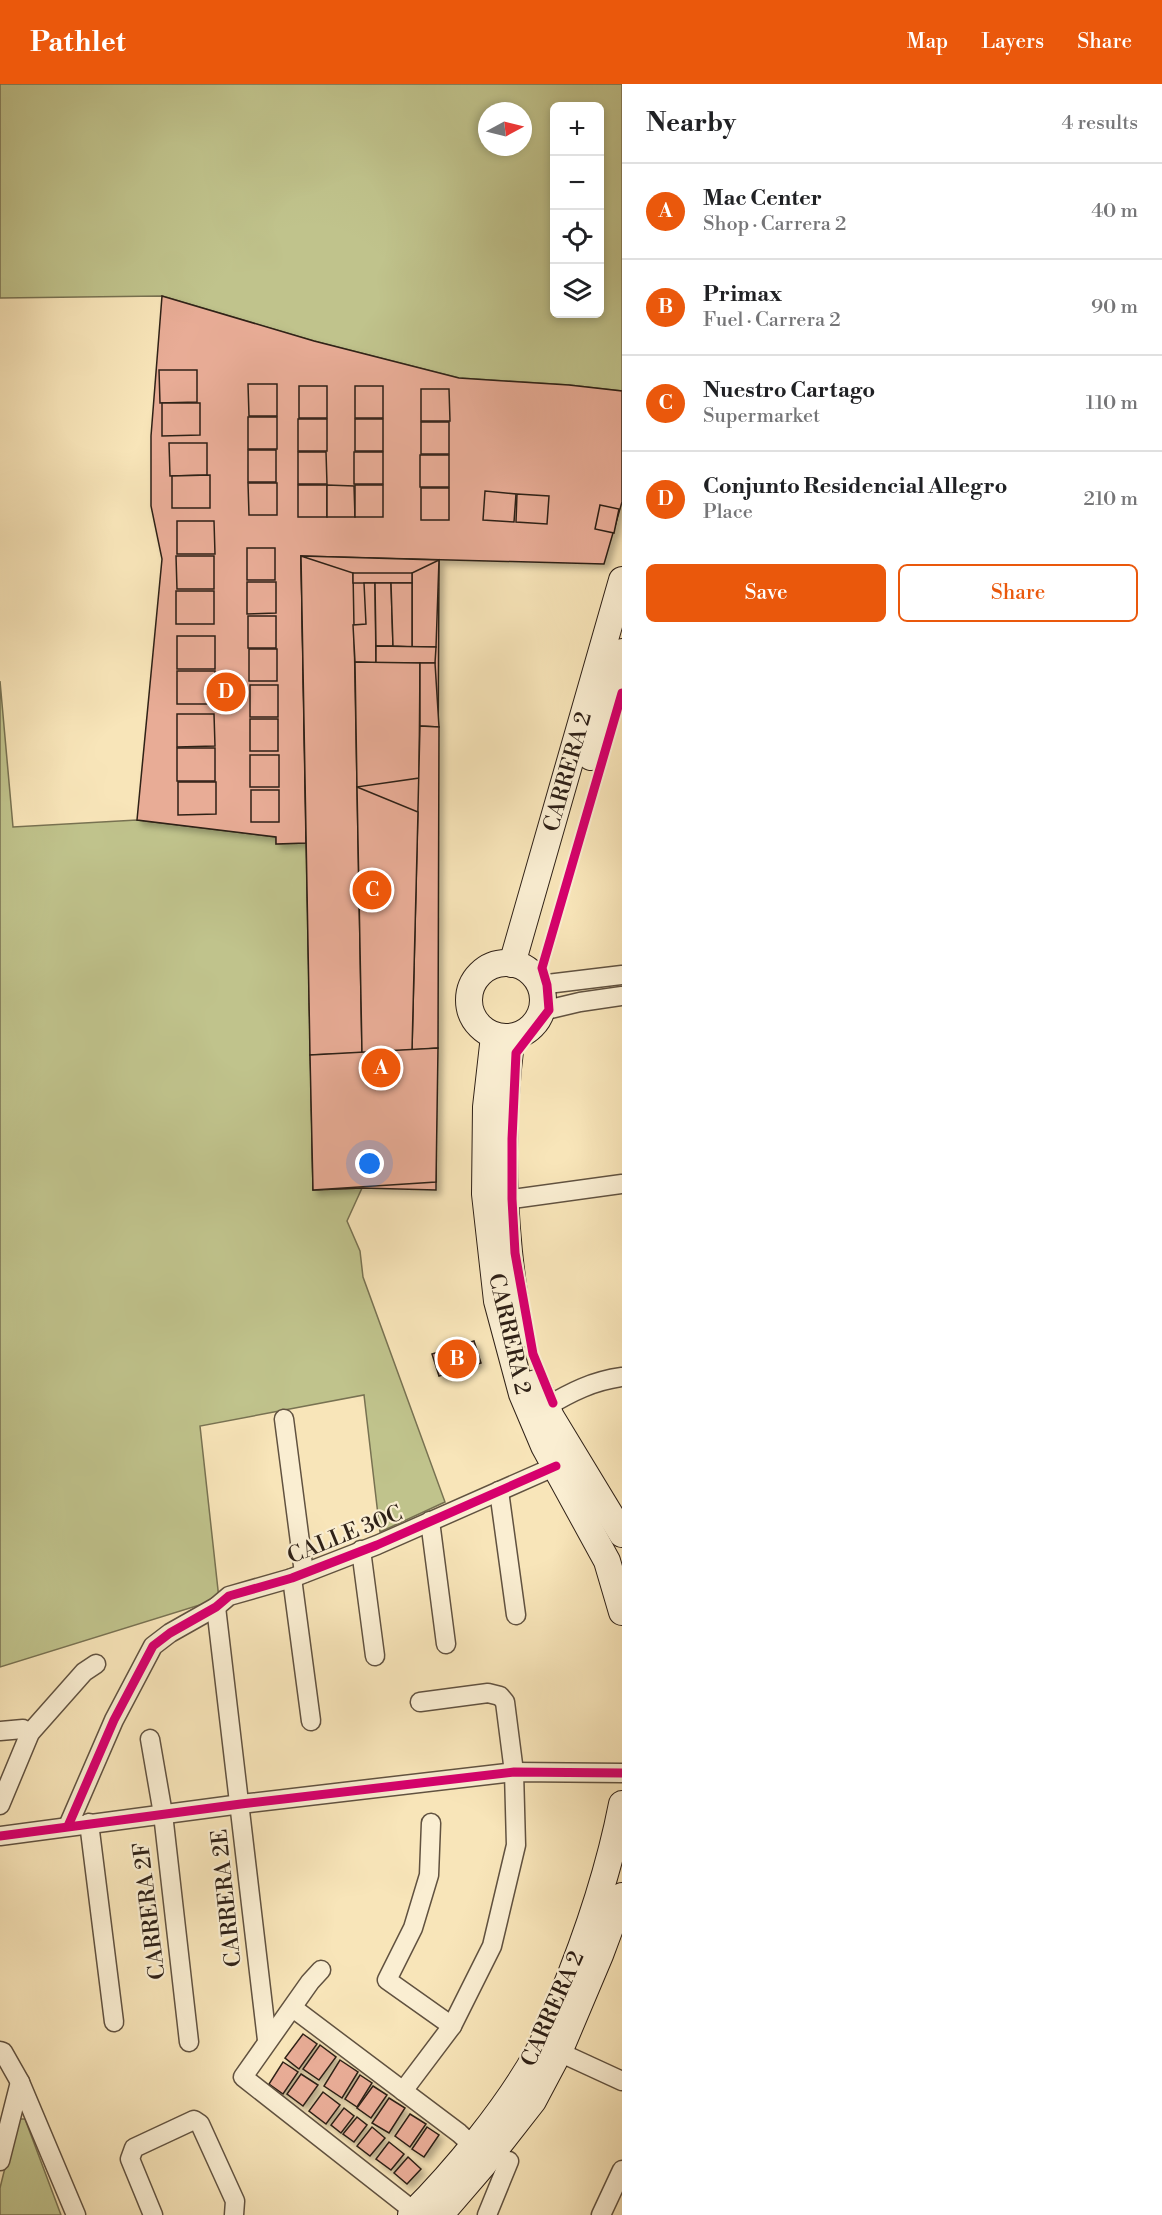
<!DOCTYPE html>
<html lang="en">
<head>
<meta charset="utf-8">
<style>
  :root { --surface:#fff; --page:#f6f6f6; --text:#202124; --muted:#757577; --line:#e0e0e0; --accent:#ea580c }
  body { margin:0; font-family:"Libre Bodoni",serif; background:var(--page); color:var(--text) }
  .controls { position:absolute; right:18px; top:18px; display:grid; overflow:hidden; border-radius:9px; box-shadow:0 3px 9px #0003 }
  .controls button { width:54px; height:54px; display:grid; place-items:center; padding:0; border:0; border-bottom:2px solid var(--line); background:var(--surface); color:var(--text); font:30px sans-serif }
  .compass { position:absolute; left:478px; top:18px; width:54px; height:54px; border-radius:50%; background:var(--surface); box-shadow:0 3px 9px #0003; rotate:83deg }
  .you { position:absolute; left:370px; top:1080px; width:21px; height:21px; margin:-15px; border:4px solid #fff; border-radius:50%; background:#1a73e8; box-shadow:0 0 0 9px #1a73e833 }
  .badge { display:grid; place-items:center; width:39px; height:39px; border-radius:50%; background:var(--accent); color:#fff; font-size:20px; font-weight:700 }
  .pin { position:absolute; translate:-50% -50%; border:3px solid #fff; box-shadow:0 2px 6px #0006 }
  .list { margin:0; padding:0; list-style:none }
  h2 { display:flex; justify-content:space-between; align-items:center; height:78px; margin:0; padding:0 24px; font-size:26px }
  h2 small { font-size:20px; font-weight:400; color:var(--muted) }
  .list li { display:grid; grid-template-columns:39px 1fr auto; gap:18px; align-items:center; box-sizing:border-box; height:96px; padding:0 24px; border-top:2px solid var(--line) }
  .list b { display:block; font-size:22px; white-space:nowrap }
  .list p { margin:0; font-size:20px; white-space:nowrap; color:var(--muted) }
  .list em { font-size:20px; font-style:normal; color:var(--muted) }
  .actions { display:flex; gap:12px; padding:18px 24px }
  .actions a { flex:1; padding:14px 0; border:2px solid var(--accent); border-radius:9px; text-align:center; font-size:21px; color:var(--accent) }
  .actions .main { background:var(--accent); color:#fff }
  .icon { flex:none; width:33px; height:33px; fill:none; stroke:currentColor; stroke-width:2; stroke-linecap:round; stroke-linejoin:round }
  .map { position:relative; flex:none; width:622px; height:2131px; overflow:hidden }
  header { display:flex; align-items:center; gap:36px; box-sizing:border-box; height:84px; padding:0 30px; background:var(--accent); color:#fff }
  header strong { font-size:28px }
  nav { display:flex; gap:33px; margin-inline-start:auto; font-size:21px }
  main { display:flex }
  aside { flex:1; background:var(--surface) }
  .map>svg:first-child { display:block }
  .green { fill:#c0c38c; stroke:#787252; stroke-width:1.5; fill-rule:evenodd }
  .building { fill:#e8ac96; stroke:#2f2117; stroke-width:1.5; filter:url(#shadow) }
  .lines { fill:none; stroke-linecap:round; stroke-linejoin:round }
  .street-casing { stroke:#615240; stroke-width:21 }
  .secondary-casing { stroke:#2f2117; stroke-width:28 }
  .street { stroke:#faeed2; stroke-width:18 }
  .secondary { stroke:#faeed2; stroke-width:26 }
  .cycleway-casing { stroke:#faeed2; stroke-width:13 }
  .cycleway { stroke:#d6006c; stroke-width:9 }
  .labels { text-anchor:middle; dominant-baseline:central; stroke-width:4.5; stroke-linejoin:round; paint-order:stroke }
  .street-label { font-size:22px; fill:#2f2117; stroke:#faeed2 }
</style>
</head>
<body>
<header>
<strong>Pathlet</strong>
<nav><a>Map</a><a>Layers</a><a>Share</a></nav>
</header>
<main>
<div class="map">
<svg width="622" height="2131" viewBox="0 0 622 2131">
  <defs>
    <filter id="shadow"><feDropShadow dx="4.5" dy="4.5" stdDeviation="3" flood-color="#0004"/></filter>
  </defs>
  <rect width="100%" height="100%" fill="#f8e5b9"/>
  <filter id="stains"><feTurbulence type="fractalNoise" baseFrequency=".00333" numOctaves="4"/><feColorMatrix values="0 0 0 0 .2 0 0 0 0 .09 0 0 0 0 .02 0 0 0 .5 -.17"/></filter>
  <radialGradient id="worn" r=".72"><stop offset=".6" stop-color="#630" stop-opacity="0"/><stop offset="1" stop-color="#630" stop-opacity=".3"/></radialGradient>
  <g class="green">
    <path d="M 0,0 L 622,0 L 622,307 L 569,301 L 459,294 L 314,257 L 162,212 L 0,214 ZM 554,22 L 600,22 L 600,230 L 554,230 ZM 487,27 L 523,27 L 523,63 L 487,63 Z"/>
    <polygon points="0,597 13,743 137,736 276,753 276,760 306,759 313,1106 362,1104 347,1137 360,1167 363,1193 445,1418 380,1448 364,1311 200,1342 219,1515 0,1583"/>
    <polygon points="17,2035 25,2035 61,2131 0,2131 0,2104"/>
  </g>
  <g class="building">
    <polygon points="162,212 314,257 459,294 569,301 622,307 622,418 604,480 301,472 306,759 276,760 276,753 137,736 162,475 151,422 151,352"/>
    <polygon points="159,286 197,286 197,318 160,319"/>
    <polygon points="248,300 277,300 277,332 249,332"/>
    <rect x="299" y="302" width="28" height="32"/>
    <rect x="355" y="302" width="28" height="32"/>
    <polygon points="421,305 449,305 450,337 421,337"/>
    <polygon points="162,319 200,319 200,351 162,352"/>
    <rect x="248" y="333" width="29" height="32"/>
    <rect x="298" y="335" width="29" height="32"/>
    <rect x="355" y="335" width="28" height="32"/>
    <rect x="421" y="338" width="28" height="32"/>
    <polygon points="169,359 207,359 207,391 170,392"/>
    <rect x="248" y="366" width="28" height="32"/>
    <polygon points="298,368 326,368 327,400 298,400"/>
    <rect x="354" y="368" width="29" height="32"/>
    <rect x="420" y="371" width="29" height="32"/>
    <polygon points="210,391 210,424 172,424 172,392"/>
    <polygon points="248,399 277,399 277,431 249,431"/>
    <rect x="298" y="401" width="29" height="32"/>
    <polygon points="327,401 354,402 355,433 327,433"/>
    <rect x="355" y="401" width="28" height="32"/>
    <rect x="421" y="404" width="28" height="32"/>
    <polygon points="485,407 516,410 514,438 483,436"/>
    <polygon points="517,410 549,412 547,440 516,438"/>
    <polygon points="600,421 619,425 614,449 595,445"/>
    <polygon points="177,437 214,437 215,470 177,470"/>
    <rect x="247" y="464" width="28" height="32"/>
    <polygon points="176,472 214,472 214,505 177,505"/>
    <polygon points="301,472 439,476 436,1106 362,1104 313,1106"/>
    <polygon points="301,472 353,489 362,969 310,971"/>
    <polygon points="439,476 436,563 412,563 412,489"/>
    <rect x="353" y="489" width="59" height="10"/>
    <polygon points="247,498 276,498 276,529 247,530"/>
    <polygon points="364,499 375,499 376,579 355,578 353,541 366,540"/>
    <polygon points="375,499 391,499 393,562 376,562"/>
    <polygon points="391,499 412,499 412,563 393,562"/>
    <rect x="176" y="507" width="38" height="33"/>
    <rect x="248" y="532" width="28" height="32"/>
    <rect x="177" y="552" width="38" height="33"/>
    <polygon points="376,562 436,563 435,579 376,579"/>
    <rect x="249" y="565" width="28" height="32"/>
    <polygon points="355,578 420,579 419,694 357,703"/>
    <polygon points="420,579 435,579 439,643 420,642"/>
    <rect x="177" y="587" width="38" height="33"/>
    <rect x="250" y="601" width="28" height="32"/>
    <polygon points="177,630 214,630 215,662 177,663"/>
    <rect x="250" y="635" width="28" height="32"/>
    <polygon points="420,642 439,643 438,964 412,966"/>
    <rect x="177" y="664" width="38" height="33"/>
    <rect x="250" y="671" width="29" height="32"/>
    <polygon points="178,698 216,698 216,730 178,731"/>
    <polygon points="357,703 418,728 412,966 362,969"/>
    <rect x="251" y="706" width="28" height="32"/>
    <polygon points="438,964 436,1098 313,1106 310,971"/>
    <polygon points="474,1257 481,1279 439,1292 432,1270"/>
    <polygon points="303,1950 317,1960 299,1985 285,1974"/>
    <polygon points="320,1961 336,1973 319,1996 303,1985"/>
    <polygon points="340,1976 358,1988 342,2014 324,2002"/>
    <polygon points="283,1978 298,1988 283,2010 269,2000"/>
    <polygon points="301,1990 318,2001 303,2022 287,2010"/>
    <polygon points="360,1991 372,1999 357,2023 345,2015"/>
    <polygon points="373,2002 387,2011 371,2034 357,2024"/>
    <polygon points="323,2008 340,2021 326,2040 309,2027"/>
    <polygon points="389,2014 405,2024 389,2049 372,2039"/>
    <polygon points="344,2024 354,2032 341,2049 331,2041"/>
    <polygon points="410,2030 426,2040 410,2063 395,2052"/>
    <polygon points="357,2033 367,2041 354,2058 343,2050"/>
    <polygon points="372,2043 385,2054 370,2072 357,2062"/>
    <polygon points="427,2043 439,2051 424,2073 412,2065"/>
    <polygon points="389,2058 404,2070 391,2086 376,2075"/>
    <polygon points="408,2073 421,2085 407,2100 394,2089"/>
  </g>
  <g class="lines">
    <g class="street-casing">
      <g id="street">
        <polyline points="539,901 622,891"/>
        <polyline points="542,927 580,918 622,912"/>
        <polyline points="505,1116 622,1100"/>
        <path d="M 546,1323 C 571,1308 593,1297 622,1293"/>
        <polyline points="284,1335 304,1489"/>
        <polyline points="499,1407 516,1531"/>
        <polyline points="430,1437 446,1560"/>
        <polyline points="361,1466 375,1572"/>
        <polyline points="292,1494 311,1637"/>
        <polyline points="216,1523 267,1956"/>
        <polyline points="0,1647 23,1645 30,1649"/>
        <polyline points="150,1655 163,1730 189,1958"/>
        <polyline points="0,1721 30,1649 84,1588 96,1580"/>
        <polyline points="89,1739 114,1938"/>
        <polyline points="431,1739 429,1791 413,1844 387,1896 452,1942"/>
        <polyline points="68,1742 114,1636 153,1562 170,1549 216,1523 229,1512 292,1494 377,1461 556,1382"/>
        <polyline points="0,1752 241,1720 514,1688 622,1689"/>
        <polyline points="321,1886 310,1898 243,1993 415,2128"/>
        <polyline points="293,1924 459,2049 472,2061"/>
        <polyline points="0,1967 3,1968 20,1998 76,2131"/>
        <polyline points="559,1968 622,1997"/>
        <polyline points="403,2007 452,1942 492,1862 516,1761 514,1688 505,1618 500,1612 488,1609 420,1618"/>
        <polyline points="0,2077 20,1998"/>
        <polyline points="153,2131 130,2075 134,2064 194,2036 200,2040 235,2117 234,2131"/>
        <polyline points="487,2131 509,2077"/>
        <polyline points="601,2131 622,2086"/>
      </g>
    </g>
    <g class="secondary-casing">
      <g id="secondary">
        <polyline points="591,673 622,568"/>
        <circle cx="506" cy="916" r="37"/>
        <polyline points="512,880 622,496"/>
        <polyline points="494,952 486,1023 485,1110 497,1217 522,1310 544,1362 607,1477 622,1528"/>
        <path d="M 511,958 C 502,1028 502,1098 509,1168 C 512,1195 515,1223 521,1250"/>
        <polyline points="536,1299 551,1333 622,1450"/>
        <path d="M 411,2131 C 456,2086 506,2025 537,1970 C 547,1953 553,1933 561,1915 C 587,1852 609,1787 622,1720"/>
        <polyline points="440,2131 483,2081 533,2017 559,1968 600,1871 622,1812"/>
      </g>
    </g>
    <use href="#street" class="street"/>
    <use href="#secondary" class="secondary"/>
    <g class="cycleway-casing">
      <g id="cycleway">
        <polyline points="553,1319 533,1270 515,1169 512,1115 512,1055 516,969 549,926 547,901 542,884 622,609"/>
        <polyline points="68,1742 114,1636 153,1562 170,1549 216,1523 229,1512 292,1494 377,1461 556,1382"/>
        <polyline points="0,1752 241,1720 514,1688 622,1689"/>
      </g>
    </g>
    <use href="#cycleway" class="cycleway"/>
  </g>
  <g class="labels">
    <g class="street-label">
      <text transform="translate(568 688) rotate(-74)">CARRERA 2</text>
      <text transform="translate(509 1250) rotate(77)">CARRERA 2</text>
      <text transform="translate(345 1451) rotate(-22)">CALLE 30C</text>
      <text transform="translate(227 1814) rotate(-96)">CARRERA 2E</text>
      <text transform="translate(150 1827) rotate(-97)">CARRERA 2F</text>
      <text transform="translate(553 1925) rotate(-66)">CARRERA 2</text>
    </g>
  </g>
  <rect width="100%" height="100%" filter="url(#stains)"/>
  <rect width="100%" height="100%" fill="url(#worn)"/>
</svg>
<div class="controls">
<button>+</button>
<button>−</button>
<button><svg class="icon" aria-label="locate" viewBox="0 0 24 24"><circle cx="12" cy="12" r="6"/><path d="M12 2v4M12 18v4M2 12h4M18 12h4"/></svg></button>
<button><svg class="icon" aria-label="layers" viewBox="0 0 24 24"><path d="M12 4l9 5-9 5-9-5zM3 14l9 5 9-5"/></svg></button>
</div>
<svg class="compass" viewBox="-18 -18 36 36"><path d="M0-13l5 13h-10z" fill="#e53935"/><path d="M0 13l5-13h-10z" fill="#757577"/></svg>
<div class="you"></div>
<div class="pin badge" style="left:381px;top:984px">A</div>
<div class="pin badge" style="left:457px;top:1275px">B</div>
<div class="pin badge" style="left:372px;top:806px">C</div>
<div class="pin badge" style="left:226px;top:608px">D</div>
</div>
<aside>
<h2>Nearby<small>4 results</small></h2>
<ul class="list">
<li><span class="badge">A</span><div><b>Mac Center</b><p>Shop · Carrera 2</p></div><em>40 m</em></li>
<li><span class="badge">B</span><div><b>Primax</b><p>Fuel · Carrera 2</p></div><em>90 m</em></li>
<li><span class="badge">C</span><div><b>Nuestro Cartago</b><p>Supermarket</p></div><em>110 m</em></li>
<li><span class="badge">D</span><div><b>Conjunto Residencial Allegro</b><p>Place</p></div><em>210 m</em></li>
</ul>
<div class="actions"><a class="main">Save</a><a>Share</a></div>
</aside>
</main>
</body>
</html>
